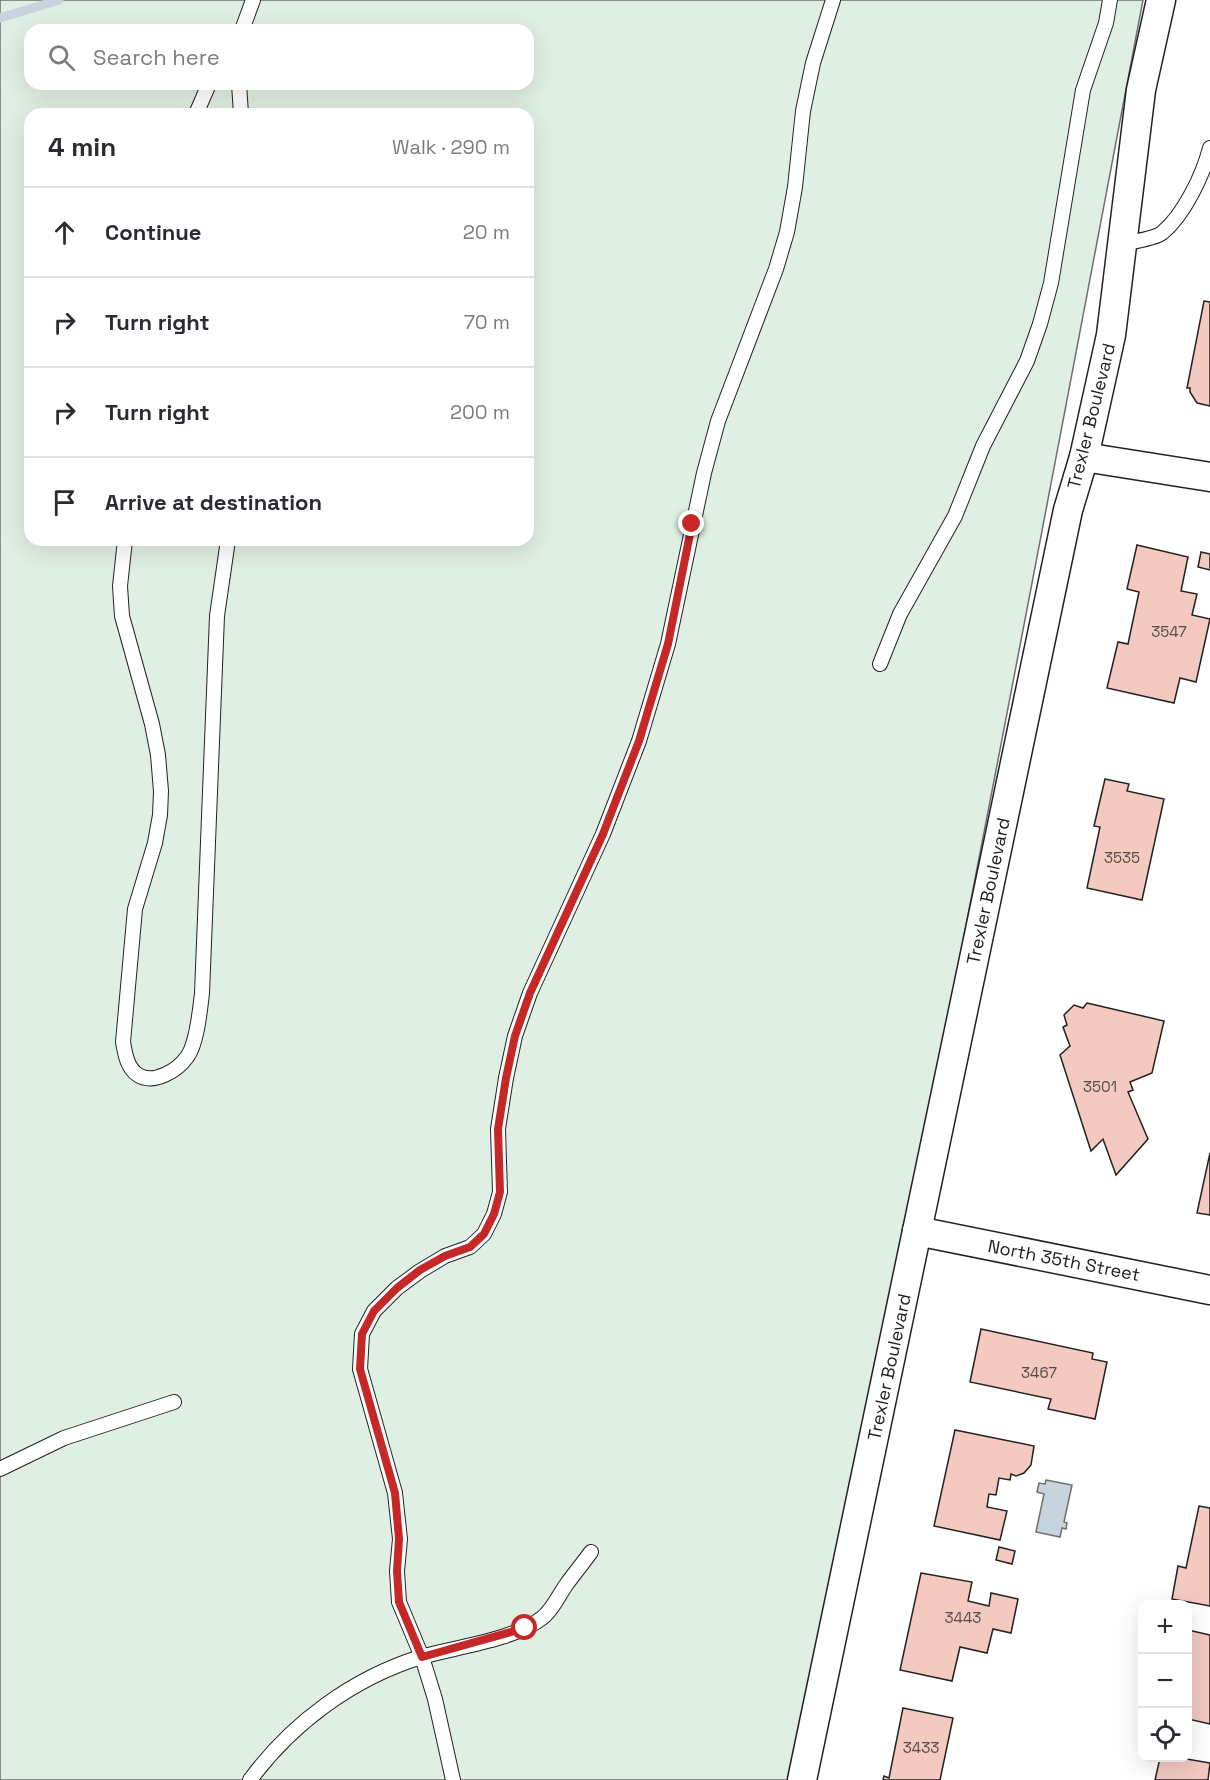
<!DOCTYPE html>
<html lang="en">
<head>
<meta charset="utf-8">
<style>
  :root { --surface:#fff; --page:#f7f7f7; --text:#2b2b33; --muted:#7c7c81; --line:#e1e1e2 }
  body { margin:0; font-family:"Space Grotesk",sans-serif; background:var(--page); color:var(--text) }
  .controls { position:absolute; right:18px; bottom:18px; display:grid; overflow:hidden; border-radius:12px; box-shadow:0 6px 24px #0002 }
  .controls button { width:54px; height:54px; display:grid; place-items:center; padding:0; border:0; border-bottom:2px solid var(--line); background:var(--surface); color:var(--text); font:30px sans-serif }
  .stop { position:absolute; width:18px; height:18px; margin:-14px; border:4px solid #c62828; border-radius:50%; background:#fff }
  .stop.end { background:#c62828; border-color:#fff; box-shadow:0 2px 6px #0008 }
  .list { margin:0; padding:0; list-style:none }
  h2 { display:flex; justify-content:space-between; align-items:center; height:78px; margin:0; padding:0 24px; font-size:26px }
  h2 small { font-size:20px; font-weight:400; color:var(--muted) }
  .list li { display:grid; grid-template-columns:39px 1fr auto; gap:18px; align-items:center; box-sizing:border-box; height:90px; padding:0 24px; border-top:2px solid var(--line) }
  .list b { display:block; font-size:22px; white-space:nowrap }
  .list em { font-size:20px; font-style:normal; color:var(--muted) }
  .icon { flex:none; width:33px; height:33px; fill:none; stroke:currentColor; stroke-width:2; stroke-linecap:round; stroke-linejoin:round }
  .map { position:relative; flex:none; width:1210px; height:1780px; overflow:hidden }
  .search { position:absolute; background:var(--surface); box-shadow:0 6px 24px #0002; left:24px; top:24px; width:510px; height:66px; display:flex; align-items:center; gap:15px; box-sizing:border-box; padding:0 21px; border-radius:18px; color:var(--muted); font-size:22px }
  .panel { position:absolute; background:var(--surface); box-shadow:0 6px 24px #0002; left:24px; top:108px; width:510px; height:438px; border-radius:18px }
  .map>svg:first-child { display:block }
  .green { fill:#e0efe3; stroke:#6f6f6f; stroke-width:1.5; fill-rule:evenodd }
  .water { fill:#c7d3dd; stroke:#6f6f6f; stroke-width:1.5 }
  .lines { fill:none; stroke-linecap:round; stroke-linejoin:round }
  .stream { stroke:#c7d3dd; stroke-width:9 }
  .building { fill:#f3c9c0; stroke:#222; stroke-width:1.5 }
  .lane-casing { stroke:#222; stroke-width:16 }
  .street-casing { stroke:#222; stroke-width:31 }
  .lane { stroke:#fff; stroke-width:14 }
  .street { stroke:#fff; stroke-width:28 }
  .route { stroke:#c62828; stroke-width:8 }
  .labels { text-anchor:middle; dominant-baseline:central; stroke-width:4.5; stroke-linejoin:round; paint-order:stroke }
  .number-label { font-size:15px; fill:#564c4a }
  .street-label { font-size:18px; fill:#222; stroke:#fff }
</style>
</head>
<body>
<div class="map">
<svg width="1210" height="1780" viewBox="0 0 1210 1780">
  <rect width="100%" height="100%" fill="#fff"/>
  <path class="green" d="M 0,0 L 1143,0 C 1030,594 919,1189 791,1780 L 0,1780 ZM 30,30 L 528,30 L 528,84 L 30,84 ZM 30,114 L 528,114 L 528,540 L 30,540 Z"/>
  <polygon class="water" points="1046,1480 1072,1485 1064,1522 1067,1523 1066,1529 1062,1528 1060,1537 1036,1532 1044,1494 1037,1492 1039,1483 1045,1484"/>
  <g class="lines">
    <polyline class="stream" points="0,18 59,0"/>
  </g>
  <g class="building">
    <polygon points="1204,301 1210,302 1210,406 1197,403 1190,392 1190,388 1187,388"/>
    <polygon points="1137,545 1188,557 1181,591 1197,594 1192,615 1210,619 1196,682 1180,678 1174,703 1107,688 1118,642 1128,644 1139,592 1127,589"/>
    <polygon points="1201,552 1210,554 1210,570 1198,567"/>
    <polygon points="1105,779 1129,784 1127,791 1164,799 1142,900 1087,888 1100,827 1094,826"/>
    <polygon points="1087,1003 1164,1021 1152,1073 1130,1082 1133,1090 1128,1092 1148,1139 1116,1175 1103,1139 1091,1151 1060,1055 1070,1046 1063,1027 1067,1025 1064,1015 1074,1005 1083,1008"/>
    <polygon points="1210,1153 1210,1215 1197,1213"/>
    <polygon points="981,1329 1093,1353 1092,1359 1107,1362 1095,1419 1048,1409 1051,1399 970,1382"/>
    <polygon points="955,1430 1034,1446 1031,1465 1024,1473 1016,1476 1011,1474 1010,1480 999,1478 996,1495 989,1494 987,1507 1007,1511 1000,1540 934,1526"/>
    <polygon points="1199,1506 1210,1508 1210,1606 1172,1599 1178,1566 1186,1568"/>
    <polygon points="999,1547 1015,1551 1012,1564 996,1560"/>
    <polygon points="921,1573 972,1582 968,1601 989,1606 991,1593 1018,1599 1011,1633 993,1629 987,1653 960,1647 952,1681 900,1670"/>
    <polygon points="1188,1630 1210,1635 1210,1724 1188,1719"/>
    <polygon points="903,1708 953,1718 940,1780 883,1780 884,1776 889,1778"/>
    <polygon points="1160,1758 1181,1758 1210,1763 1208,1780 1155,1780"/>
  </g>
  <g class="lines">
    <g class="lane-casing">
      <g id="lane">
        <polyline points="242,30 253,0"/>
        <polyline points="239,84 241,114"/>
        <polyline points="196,114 209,84"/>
        <path d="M 1121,244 C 1131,242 1154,239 1162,233 C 1184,215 1203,175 1210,148"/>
        <path d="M 125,540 L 120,586 L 122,616 L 152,724 L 158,755 L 161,791 L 160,815 L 155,843 L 135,909 L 123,1042 C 125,1053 127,1068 138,1075 C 154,1085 178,1070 187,1057 C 197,1044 200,1010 202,993 L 217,616 L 228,540"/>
        <polyline points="880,664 900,614 955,516 983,446 1027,361 1040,324 1051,283 1083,90 1106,23 1110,0"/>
        <polyline points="0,1469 64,1438 174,1402"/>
        <path d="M 250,1780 C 292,1723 353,1678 421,1657 C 456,1647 514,1640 542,1618 C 552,1611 559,1595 566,1585 C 574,1574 583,1563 591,1552"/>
        <polyline points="453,1780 435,1699 422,1657 399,1602 397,1571 400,1539 395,1493 360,1369 362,1334 374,1311 397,1288 420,1271 445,1256 470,1247 484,1234 494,1214 500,1192 498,1129 506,1078 515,1036 530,993 603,834 639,741 668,644 704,473 718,421 776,269 787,232 795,187 803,111 813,63 833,0"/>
      </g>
    </g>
    <g class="street-casing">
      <g id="street">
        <polyline points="1084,457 1210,477"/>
        <polyline points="917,1231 1210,1290"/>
        <polyline points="802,1780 1068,510 1084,457 1111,335 1141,90 1161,0"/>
      </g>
    </g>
    <use href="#lane" class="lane"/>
    <use href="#street" class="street"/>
  </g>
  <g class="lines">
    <polyline class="route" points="525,1628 422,1657 399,1602 397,1571 399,1539 395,1493 360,1369 362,1334 374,1311 397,1288 420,1270 445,1256 470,1247 484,1234 494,1214 500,1192 498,1129 506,1078 515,1036 530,993 603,834 639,741 668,644 692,524"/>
  </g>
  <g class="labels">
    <g class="number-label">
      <text x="1169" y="631">3547</text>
      <text x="1122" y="857">3535</text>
      <text x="1100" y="1086">3501</text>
      <text x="1039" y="1372">3467</text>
      <text x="963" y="1617">3443</text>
      <text x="921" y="1747">3433</text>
    </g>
    <g class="street-label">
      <text transform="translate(1091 416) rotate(-76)">Trexler Boulevard</text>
      <text transform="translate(988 891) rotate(-78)">Trexler Boulevard</text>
      <text transform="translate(1064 1260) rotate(11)">North 35th Street</text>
      <text transform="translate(889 1367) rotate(-78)">Trexler Boulevard</text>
    </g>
  </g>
</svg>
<div class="controls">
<button>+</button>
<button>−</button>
<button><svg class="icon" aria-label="locate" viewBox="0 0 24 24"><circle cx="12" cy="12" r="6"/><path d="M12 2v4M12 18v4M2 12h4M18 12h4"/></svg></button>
</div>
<div class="stop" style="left:525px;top:1628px"></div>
<div class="stop end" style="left:692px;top:524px"></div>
<div class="search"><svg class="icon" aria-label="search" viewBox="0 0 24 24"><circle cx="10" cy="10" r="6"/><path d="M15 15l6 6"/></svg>Search here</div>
<section class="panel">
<h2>4 min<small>Walk · 290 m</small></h2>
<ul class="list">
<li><svg class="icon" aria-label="ahead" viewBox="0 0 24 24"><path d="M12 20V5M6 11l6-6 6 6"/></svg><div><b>Continue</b></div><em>20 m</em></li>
<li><svg class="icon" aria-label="right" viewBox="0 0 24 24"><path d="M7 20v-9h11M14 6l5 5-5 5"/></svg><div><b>Turn right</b></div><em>70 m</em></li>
<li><svg class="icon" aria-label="right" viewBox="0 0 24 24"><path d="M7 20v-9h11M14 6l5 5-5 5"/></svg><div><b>Turn right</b></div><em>200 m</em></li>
<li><svg class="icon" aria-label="arrive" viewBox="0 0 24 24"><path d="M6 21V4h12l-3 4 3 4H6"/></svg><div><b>Arrive at destination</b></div></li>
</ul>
</section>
</div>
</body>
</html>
